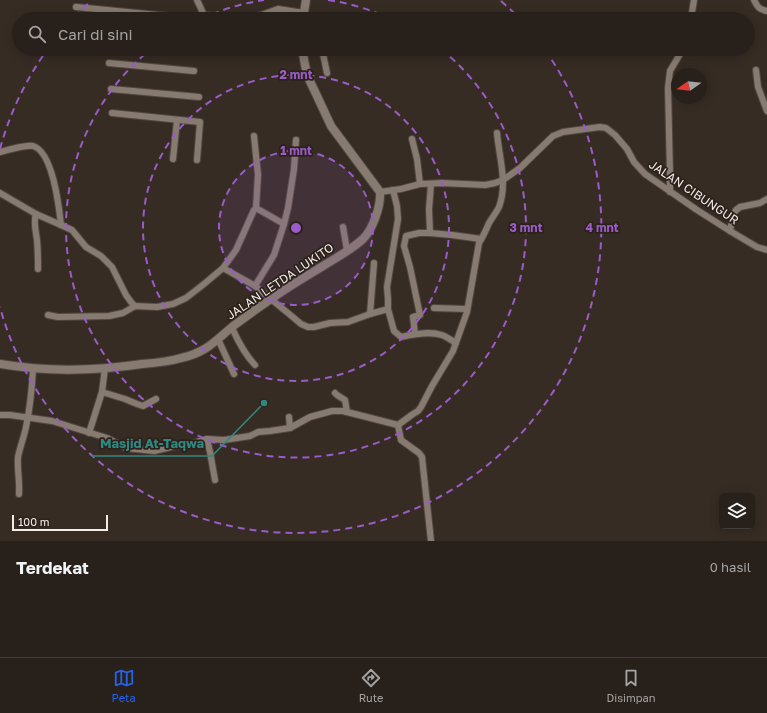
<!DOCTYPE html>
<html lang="id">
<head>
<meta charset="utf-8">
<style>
  :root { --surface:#28211b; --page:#302924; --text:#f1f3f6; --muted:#a5a3a3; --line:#443e3a; --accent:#2563eb }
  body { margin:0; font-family:"Golos Text",sans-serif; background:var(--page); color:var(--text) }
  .controls { position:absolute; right:12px; bottom:12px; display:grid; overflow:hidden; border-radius:6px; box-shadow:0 2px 10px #0003 }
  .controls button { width:36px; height:36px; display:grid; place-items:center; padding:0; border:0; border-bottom:1px solid var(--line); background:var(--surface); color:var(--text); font:20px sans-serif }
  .compass { position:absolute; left:671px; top:68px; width:36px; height:36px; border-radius:50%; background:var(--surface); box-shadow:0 2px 10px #0003; rotate:256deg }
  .scale { position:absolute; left:12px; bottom:10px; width:96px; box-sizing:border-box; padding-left:4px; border:2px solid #f3ece7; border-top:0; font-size:11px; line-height:14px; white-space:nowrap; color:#f3ece7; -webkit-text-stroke:3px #2c221b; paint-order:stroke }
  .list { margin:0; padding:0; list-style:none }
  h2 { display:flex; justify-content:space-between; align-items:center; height:52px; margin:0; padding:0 16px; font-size:17px }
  h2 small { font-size:13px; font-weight:400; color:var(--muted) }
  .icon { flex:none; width:22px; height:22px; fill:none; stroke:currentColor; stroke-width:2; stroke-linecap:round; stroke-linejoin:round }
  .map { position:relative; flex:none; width:767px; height:541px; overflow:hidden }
  .search { position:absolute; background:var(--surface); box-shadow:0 2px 10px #0003; left:12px; right:12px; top:12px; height:44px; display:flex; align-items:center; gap:10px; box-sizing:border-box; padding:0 14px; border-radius:22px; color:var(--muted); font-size:15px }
  .sheet { height:116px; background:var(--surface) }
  nav { display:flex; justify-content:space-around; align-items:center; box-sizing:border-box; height:56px; border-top:1px solid var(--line); background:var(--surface); font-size:11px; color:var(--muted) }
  nav a { display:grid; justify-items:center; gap:2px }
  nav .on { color:var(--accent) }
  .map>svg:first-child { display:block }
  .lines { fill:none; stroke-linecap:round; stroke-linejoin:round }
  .minor-casing { stroke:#514841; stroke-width:8 }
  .tertiary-casing { stroke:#514841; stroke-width:10 }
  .minor { stroke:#877a71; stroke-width:6 }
  .tertiary { stroke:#877a71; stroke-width:8 }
  .ring { fill:none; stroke:#995cc9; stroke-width:2; stroke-dasharray:7 5 }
  .labels { text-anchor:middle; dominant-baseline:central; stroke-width:3.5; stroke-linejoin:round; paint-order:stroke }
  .street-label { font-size:12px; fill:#f3ece7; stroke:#2c221b }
  .centre { fill:#995cc9; stroke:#2c221b; stroke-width:2 }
  .ring-label { font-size:12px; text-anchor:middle; font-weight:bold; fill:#995cc9; stroke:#2c221b; stroke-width:3.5; stroke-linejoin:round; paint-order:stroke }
  .leader { fill:none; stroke:#318880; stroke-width:1.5 }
  .callout-dot { fill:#318880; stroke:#2c221b; stroke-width:1.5 }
  .callout-label { font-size:13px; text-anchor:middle; font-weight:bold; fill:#318880; stroke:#2c221b; stroke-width:3.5; stroke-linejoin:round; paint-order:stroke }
</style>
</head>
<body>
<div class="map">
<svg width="767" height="541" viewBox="0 0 767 541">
  <rect width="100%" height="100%" fill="#362c24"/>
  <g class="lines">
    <g class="minor-casing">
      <g id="minor">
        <polyline points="197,0 204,15 250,19 278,9 304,13 312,19"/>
        <path d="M 754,0 C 758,8 759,9 767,11"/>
        <polyline points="76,7 168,16"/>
        <polyline points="691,19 694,0"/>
        <polyline points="322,49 327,73"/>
        <polyline points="109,63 194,71"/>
        <polyline points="756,70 758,87 767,111"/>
        <polyline points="111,89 199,97"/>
        <polyline points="112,113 200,122 197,160"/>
        <polyline points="412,139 417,159 420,184"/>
        <path d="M 0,152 C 7,150 27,145 33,146 C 53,152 59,207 61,225"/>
        <polyline points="173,159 177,120"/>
        <polyline points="431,184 429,209 430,233 452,235 481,239"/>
        <path d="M 393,190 L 397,206 L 398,219 L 387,287 L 388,299 L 388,309 L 394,331 L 401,337 C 414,334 429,331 442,335 C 447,337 451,340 456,343"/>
        <polyline points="380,192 401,189 420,184 442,183 485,185 495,183 503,180 520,168 553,136 563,132 600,127 606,128 615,135 627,149 634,162 645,174 697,210 730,231 757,247 767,250"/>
        <polyline points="670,192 670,175 668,88 670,71 683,49"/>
        <polyline points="0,193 36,214 61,225 72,230 86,247 101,256 112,267 126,295 131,302 135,306"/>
        <polyline points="256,208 284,224"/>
        <path d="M 36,214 C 33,222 36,232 37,240 C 38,250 38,259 38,269"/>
        <polyline points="343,227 347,250"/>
        <polyline points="730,231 733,215 736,210 740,207 760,203 767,199"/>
        <polyline points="223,268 255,286 294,318 301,324 308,327 314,327 330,323 348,322 370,314 388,309"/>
        <polyline points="255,286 274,255 284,224 288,208 294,169 296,140"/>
        <polyline points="434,308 467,309"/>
        <polyline points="370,314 374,263"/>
        <polyline points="48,315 58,317 109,316 123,313 135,306 157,307 173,304 186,298 204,284 223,268 236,250 254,210 256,208 258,175 254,136"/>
        <path d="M 232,328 C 238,341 245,355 255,365"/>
        <polyline points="415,334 413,317 420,315 410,267 404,246 406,236 419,233 430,233"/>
        <polyline points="218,339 234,374"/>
        <polyline points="102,392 125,399 137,404 143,406 156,399"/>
        <polyline points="335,393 337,395 345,400 347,412"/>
        <path d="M 0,415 L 10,415 L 52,421 L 107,438 L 126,448 L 154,451 L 175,446 L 186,445 L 207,439 L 224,440 L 250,436 L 258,432 L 270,431 L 290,428 L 310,417 L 332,411 L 343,411 L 398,425 L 413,414 L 418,411 L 421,407 L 432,386 L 453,351 L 467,312 L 479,243 C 483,237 486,230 489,223 C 492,218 496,213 499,207 C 508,183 499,157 497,133"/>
        <polyline points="289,417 290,428"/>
        <polyline points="398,425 401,440 419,453 422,457 431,541"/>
        <polyline points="89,433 102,392 105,368"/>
        <polyline points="207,439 210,452 215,480"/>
        <path d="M 19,494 C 20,482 17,470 18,457 C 20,447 24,437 26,427 C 30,408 32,388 33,369"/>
      </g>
    </g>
    <g class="tertiary-casing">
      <g id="tertiary">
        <polyline points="303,19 306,0"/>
        <path d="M 0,364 C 47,372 95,371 142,364 C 155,363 168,362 181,358 C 205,353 214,342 232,327 C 245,317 258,308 271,299 C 288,287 305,277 323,266 C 336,258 351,250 363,239 C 373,229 381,206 380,192 L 331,126 L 317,96 L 307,75 L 302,49"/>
      </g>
    </g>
    <use href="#minor" class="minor"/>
    <use href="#tertiary" class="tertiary"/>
  </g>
  <circle cx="296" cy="228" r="77" fill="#995cc9" fill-opacity=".12"/>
  <g class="ring">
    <circle cx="296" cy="228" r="77"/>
    <circle cx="296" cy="228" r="153"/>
    <path d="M201 19A230 230 0 0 1 264 0M328 0A230 230 0 0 1 391 19M441 49A230 230 0 1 1 151 49"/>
    <path d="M0 149A306 306 0 0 1 47 50M74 17A306 306 0 0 1 91 1M501 1A306 306 0 0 1 518 17M545 50A306 306 0 1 1 0 307"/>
  </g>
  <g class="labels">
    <g class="street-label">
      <text transform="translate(694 192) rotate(34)">JALAN CIBUNGUR</text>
      <text transform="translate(280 281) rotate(-34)">JALAN LETDA LUKITO</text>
    </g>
  </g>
  <circle cx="296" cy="228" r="6" class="centre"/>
  <g class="ring-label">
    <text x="296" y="79">2 mnt</text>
    <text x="296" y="155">1 mnt</text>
    <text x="526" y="232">3 mnt</text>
    <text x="602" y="232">4 mnt</text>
  </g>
  <path class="leader" d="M264 403L212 456H92"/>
  <circle class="callout-dot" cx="264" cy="403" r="4"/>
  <g class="callout-label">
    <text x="152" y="448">Masjid At-Taqwa</text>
  </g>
</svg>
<div class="controls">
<button><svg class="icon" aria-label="layers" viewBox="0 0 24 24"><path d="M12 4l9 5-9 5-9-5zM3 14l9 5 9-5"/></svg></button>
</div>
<svg class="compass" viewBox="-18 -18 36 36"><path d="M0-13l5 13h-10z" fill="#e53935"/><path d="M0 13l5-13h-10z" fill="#a5a3a3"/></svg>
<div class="scale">100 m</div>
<div class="search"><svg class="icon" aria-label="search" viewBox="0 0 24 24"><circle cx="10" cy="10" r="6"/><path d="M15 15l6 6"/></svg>Cari di sini</div>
</div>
<section class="sheet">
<h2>Terdekat<small>0 hasil</small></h2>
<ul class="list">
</ul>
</section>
<nav>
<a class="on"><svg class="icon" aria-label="map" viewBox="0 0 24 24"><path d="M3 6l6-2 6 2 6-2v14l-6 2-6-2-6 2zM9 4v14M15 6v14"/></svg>Peta</a>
<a><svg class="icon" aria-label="directions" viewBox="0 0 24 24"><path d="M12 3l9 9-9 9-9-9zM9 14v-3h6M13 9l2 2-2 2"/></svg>Rute</a>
<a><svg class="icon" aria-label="saved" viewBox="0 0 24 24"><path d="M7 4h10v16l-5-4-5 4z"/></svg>Disimpan</a>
</nav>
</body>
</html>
